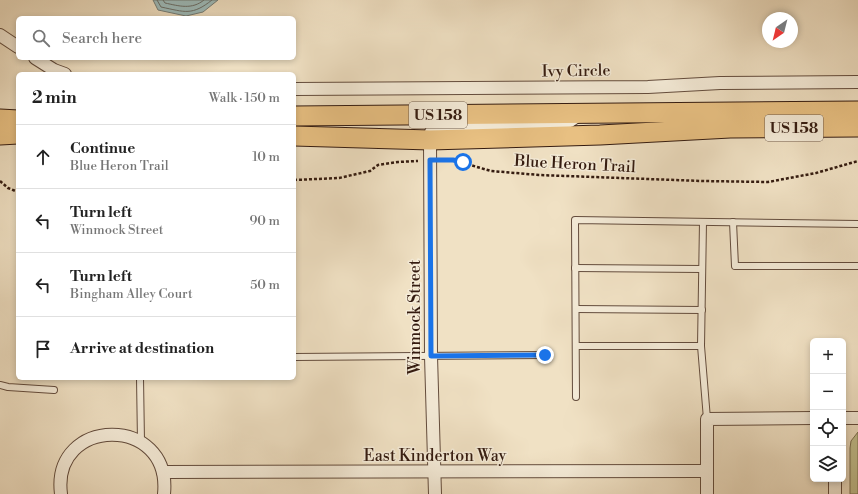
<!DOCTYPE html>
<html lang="en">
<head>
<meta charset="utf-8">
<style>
  :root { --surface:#fff; --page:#f6f6f6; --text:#222; --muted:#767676; --line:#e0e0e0 }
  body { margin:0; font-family:"Libre Bodoni",serif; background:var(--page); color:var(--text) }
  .controls { position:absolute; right:12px; bottom:12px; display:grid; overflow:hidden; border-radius:6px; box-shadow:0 2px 6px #0003 }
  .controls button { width:36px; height:36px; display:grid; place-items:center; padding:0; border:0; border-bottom:1px solid var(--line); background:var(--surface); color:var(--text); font:20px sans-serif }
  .compass { position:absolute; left:762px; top:12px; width:36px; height:36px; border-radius:50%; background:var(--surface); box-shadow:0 2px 6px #0003; rotate:215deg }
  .stop { position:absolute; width:12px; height:12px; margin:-9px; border:3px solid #1a73e8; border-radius:50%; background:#fff }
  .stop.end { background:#1a73e8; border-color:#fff; box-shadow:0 1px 4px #0008 }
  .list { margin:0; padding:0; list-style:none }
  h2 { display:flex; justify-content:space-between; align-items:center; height:52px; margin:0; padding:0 16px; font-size:17px }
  h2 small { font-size:13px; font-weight:400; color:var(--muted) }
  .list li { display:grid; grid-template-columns:26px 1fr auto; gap:12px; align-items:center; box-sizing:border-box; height:64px; padding:0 16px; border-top:1px solid var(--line) }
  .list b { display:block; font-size:15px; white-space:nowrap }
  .list p { margin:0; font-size:13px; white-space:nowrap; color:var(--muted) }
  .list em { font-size:13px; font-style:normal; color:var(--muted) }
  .icon { flex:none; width:22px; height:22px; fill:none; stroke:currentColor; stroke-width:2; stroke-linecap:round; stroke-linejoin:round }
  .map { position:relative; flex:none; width:858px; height:494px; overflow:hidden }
  .search { position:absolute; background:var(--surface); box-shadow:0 2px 6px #0003; left:16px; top:16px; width:280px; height:44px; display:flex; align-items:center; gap:10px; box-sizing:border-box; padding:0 14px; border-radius:6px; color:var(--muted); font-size:15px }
  .panel { position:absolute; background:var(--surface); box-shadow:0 2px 6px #0003; left:16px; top:72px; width:280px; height:308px; border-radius:6px }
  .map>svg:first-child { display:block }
  .green { fill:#c2c08f; stroke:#7b6e50 }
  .water { fill:#9dbcbc; stroke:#737c77 }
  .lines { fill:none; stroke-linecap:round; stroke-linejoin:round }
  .shore { stroke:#686c66; stroke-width:1 }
  .service-casing { stroke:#634c3d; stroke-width:8 }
  .minor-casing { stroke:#634c3d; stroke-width:14 }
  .primary-casing { stroke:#341b10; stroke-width:21 }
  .path { stroke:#341b10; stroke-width:2.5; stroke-dasharray:3 2; stroke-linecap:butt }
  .service { stroke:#f5ecd9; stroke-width:6 }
  .minor { stroke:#f5ecd9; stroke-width:12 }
  .primary { stroke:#e8c082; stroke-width:19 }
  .route { stroke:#1a73e8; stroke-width:5 }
  .labels { text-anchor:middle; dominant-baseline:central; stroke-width:3; stroke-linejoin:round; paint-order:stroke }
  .shield { fill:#f5ecd9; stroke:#6e5a4c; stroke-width:1 }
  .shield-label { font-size:15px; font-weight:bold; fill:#341b10 }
  .street-label { font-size:16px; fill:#341b10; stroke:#f5ecd9 }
</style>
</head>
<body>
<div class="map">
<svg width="858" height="494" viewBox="0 0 858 494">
  <rect width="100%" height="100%" fill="#f0e1c4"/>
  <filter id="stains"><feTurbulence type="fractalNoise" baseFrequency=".005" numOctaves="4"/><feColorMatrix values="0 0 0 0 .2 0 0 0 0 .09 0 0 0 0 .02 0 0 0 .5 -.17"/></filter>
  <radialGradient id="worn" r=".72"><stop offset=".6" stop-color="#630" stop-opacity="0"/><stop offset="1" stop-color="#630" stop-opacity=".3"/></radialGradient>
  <polygon class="green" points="858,432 858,494 850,494 850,448 851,441"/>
  <polygon class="water" points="153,0 218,0 203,12 186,16 158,10"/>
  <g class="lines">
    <g class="shore">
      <path d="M 157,0 L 161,7 C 185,12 192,16 212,0"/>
      <path d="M 163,0 L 165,3 C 179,6 192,10 204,0"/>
    </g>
    <g class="service-casing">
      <g id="service">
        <polyline points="733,222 735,266 858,266"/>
        <polyline points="575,268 702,269"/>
        <polyline points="576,309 702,310"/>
        <polyline points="576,346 701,346 703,222"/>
        <polyline points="701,346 707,419"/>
        <polyline points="294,357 545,355"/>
        <polyline points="140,378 141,442"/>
        <polyline points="0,385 8,387 54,390"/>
        <polyline points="576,397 575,220 858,224"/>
      </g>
    </g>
    <g class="minor-casing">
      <g id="minor">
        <polyline points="0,35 18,47"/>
        <polyline points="35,58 54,70 65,74"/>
        <polyline points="294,89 648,87 720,83 858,82"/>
        <polyline points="843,418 858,418"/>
        <polyline points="163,472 707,471"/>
        <polyline points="835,479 835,494"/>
        <path d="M 61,494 C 51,416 172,414 164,494"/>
        <polyline points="435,494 431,356 430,140 431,132 433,129 445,128 559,124 570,121 576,117"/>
        <polyline points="707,494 707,419 813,418"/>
      </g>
    </g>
    <g class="primary-casing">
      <g id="primary">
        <polyline points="294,116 858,111"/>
        <polyline points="0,119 18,120"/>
        <polyline points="0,135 18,134"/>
        <polyline points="294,136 430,140 600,135 730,128 858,127"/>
      </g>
    </g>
    <g class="path">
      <polyline points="443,160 453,160 491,171 539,175 702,181 768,182 816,173 858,161"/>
      <polyline points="294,180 339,178 370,171 378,165 398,162 418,161"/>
      <polyline points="0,181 8,188 18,192"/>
    </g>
    <use href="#service" class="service"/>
    <use href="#minor" class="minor"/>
    <use href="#primary" class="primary"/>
  </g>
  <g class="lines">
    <polyline class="route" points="463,162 453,160 430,160 431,356 545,355"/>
  </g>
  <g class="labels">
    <g class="shield">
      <rect x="409" y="102" width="58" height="26" rx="3"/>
      <rect x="765" y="115" width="58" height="26" rx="3"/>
    </g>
    <g class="shield-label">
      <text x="438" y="115">US 158</text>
      <text x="794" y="128">US 158</text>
    </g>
    <g class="street-label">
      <text transform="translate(576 71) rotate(-1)">Ivy Circle</text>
      <text transform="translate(575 164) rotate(3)">Blue Heron Trail</text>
      <text transform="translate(415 317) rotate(-90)">Winmock Street</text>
      <text x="435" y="456">East Kinderton Way</text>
    </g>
  </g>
  <rect width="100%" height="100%" filter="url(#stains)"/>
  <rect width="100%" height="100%" fill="url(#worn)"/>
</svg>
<div class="controls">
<button>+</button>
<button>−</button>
<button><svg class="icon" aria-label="locate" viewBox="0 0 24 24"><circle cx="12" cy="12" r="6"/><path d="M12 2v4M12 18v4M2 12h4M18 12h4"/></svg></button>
<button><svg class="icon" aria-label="layers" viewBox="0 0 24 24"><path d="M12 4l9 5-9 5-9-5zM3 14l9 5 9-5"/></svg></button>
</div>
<svg class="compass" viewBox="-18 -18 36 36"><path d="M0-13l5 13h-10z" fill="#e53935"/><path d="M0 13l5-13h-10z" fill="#767676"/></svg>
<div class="stop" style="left:463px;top:162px"></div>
<div class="stop end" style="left:545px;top:355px"></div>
<div class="search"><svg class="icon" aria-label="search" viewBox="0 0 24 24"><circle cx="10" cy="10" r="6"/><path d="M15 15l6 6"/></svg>Search here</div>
<section class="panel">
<h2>2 min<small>Walk · 150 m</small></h2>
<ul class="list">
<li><svg class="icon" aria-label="ahead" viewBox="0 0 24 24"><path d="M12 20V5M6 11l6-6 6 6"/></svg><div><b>Continue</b><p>Blue Heron Trail</p></div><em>10 m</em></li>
<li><svg class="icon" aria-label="left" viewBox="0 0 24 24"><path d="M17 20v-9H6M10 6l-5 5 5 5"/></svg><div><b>Turn left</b><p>Winmock Street</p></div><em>90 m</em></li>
<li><svg class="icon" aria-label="left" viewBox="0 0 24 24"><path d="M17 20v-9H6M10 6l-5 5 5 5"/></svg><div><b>Turn left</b><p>Bingham Alley Court</p></div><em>50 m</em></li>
<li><svg class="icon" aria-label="arrive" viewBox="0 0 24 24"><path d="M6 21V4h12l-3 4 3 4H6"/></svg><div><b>Arrive at destination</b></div></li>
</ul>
</section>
</div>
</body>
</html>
